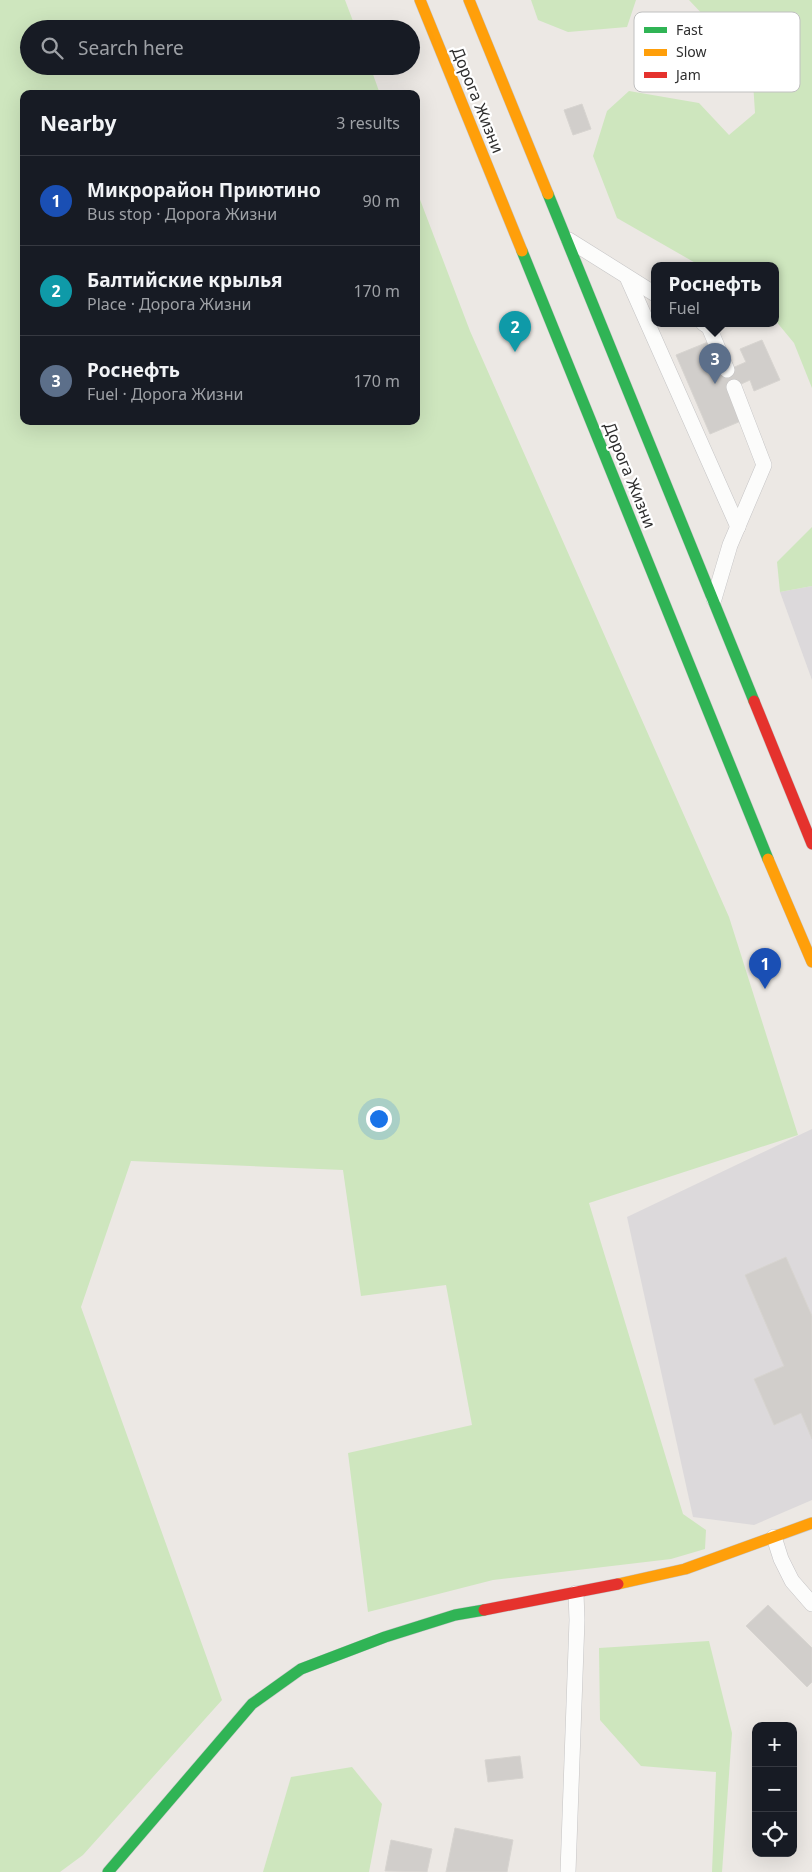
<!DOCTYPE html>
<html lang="en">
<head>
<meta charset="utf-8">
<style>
  :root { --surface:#171b24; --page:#242831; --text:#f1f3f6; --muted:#9ea1a6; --line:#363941; --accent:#db2777 }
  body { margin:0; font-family:"Noto Sans",sans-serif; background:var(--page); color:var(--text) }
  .controls { position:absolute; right:15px; bottom:15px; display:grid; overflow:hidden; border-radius:10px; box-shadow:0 5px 20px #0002 }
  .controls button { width:45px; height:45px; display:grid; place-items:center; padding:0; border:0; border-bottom:1px solid var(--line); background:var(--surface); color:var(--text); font:25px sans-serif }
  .you { position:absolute; left:378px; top:1118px; width:18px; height:18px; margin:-12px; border:4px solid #fff; border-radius:50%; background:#1a73e8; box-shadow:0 0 0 8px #1a73e833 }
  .badge { display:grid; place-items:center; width:32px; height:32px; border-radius:50%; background:var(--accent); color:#fff; font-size:16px; font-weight:700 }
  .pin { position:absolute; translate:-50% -41px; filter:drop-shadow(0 1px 2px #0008) }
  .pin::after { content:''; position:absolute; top:26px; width:18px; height:15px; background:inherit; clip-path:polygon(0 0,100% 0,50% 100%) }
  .popup { position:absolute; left:651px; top:262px; width:128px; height:65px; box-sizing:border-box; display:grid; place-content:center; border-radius:10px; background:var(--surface); filter:drop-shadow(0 1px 4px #0005); font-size:16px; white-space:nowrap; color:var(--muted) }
  .popup b { font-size:19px; color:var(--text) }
  .popup::after { content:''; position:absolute; left:50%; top:100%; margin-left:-10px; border:10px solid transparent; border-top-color:var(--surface) }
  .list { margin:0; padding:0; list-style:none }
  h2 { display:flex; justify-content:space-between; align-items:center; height:65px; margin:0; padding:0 20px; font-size:21px }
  h2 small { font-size:16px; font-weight:400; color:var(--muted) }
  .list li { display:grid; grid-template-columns:32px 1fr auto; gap:15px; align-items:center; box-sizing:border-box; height:90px; padding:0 20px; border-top:1px solid var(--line) }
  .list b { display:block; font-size:19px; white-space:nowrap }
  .list p { margin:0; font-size:16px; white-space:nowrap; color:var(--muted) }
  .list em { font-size:16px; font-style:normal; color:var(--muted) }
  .icon { flex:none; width:28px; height:28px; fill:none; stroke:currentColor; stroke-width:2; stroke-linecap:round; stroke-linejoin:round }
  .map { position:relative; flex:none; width:812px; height:1872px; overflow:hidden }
  .search { position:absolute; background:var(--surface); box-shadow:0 5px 20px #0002; left:20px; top:20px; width:400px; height:55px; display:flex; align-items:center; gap:12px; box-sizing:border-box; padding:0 18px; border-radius:28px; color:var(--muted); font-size:19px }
  .panel { position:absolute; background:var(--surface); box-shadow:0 5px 20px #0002; left:20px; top:90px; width:400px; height:335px; border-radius:10px }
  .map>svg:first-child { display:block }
  .industrial { fill:#dcd9db }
  .green { fill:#cee6be }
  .building { fill:#d1cecb; stroke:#d7d4d0 }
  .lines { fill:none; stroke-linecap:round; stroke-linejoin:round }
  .lane-casing { stroke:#c5c4c5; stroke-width:16 }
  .fast-casing { stroke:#c5c4c5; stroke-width:12 }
  .slow-casing { stroke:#c5c4c5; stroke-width:12 }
  .jam-casing { stroke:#c5c4c5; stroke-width:12 }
  .lane { stroke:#fcfcfb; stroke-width:15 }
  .fast { stroke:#30b455; stroke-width:11 }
  .slow { stroke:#ff9f0a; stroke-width:11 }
  .jam { stroke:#e5322d; stroke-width:11 }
  .labels { text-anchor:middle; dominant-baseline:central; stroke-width:4.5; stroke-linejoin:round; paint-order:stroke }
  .street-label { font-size:16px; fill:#2e2e2e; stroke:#fff }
  .key { fill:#fff; stroke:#c0c0c0; stroke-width:1 }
  .key-label { font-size:14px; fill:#2e2e2e }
</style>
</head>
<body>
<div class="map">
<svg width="812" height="1872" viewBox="0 0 812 1872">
  <rect width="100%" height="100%" fill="#ece8e4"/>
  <g class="industrial">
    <polygon points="812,586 812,680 780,592"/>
    <polygon points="812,1129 812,1500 754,1525 693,1517 627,1217"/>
  </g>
  <g class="green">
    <polygon points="0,0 345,0 356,29 29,29 29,66 370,66 380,94 24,94 24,421 416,421 416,189 470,331 729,917 798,1135 589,1203 683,1514 706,1530 705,1549 671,1559 493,1580 368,1612 348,1453 472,1425 446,1285 361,1296 343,1170 131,1161 81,1307 222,1700 83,1855 60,1872 0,1872"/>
    <polygon points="531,0 636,0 627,27 568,32 538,20"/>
    <polygon points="689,0 812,0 812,388 794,343 775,320 775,265 699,265 617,218 593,156 607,111 629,91 699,103 729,135 755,113 753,82 719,64 706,18"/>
    <polygon points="812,527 812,586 780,592 777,562"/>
    <polygon points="709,1641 732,1733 722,1872 712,1872 716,1772 641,1766 600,1720 599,1648"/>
    <polygon points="352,1767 382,1804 369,1872 263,1872 291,1777"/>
  </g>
  <g class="building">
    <polygon points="582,104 591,129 573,135 564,110"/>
    <polygon points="762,340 780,380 754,391 750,380 728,390 741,421 710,434 676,355 708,342 721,373 746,362 740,349"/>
    <polygon points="786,1257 812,1316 812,1439 801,1413 774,1425 754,1379 784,1366 745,1275"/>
    <polygon points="768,1605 812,1648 812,1682 807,1687 746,1626"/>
    <polygon points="520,1756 523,1778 488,1782 485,1760"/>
    <polygon points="455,1828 513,1840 507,1872 446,1872"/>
    <polygon points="391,1840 432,1849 427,1872 385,1871"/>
  </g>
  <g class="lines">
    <g class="lane-casing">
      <g id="lane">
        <polyline points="569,240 655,294"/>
        <polyline points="627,277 738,527"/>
        <polyline points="703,323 709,327 727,370"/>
        <polyline points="714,599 730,545 764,465 734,387"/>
        <polyline points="774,1537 781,1559 792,1581 812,1604"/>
        <polyline points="568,1872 577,1620 576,1593"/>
      </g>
    </g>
    <g class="fast-casing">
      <g id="fast">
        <polyline points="548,194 754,701"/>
        <polyline points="522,251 768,859"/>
        <polyline points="108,1872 252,1704 301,1669 385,1637 455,1615 484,1610"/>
      </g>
    </g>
    <g class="slow-casing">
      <g id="slow">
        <polyline points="420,0 522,251"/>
        <polyline points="469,0 548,194"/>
        <polyline points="768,859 812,962"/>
        <polyline points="618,1584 685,1569 812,1523"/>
      </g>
    </g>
    <g class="jam-casing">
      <g id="jam">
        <polyline points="754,701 812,844"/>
        <polyline points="484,1610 618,1584"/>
      </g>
    </g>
    <use href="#lane" class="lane"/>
    <use href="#fast" class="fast"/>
    <use href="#slow" class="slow"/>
    <use href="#jam" class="jam"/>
  </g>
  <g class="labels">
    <g class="street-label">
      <text transform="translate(478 100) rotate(68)">Дорога Жизни</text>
      <text transform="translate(630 475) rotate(68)">Дорога Жизни</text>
    </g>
  </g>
  <rect x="634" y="12" width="166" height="80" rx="8" class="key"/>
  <rect x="644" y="27" width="23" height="6" fill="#30b455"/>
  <rect x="644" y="49" width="23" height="7" fill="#ff9f0a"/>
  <rect x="644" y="72" width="23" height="6" fill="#e5322d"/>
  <g class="key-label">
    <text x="676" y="35">Fast</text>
    <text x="676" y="57">Slow</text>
    <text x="676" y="80">Jam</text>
  </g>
</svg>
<div class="controls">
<button>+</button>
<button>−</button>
<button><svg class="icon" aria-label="locate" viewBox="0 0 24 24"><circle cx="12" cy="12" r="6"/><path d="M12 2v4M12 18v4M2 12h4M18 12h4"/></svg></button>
</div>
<div class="you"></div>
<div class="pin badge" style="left:765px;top:989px;background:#1a4fb4">1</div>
<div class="pin badge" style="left:515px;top:352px;background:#0f9aa8">2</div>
<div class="pin badge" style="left:715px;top:384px;background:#5c6f8a">3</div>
<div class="popup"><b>Роснефть</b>Fuel</div>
<div class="search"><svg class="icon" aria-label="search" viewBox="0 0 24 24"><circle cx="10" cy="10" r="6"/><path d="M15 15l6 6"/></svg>Search here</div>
<section class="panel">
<h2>Nearby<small>3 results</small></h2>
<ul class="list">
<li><span class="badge" style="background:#1a4fb4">1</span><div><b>Микрорайон Приютино</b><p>Bus stop · Дорога Жизни</p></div><em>90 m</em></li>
<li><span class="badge" style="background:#0f9aa8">2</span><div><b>Балтийские крылья</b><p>Place · Дорога Жизни</p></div><em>170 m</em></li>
<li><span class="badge" style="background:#5c6f8a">3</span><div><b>Роснефть</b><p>Fuel · Дорога Жизни</p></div><em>170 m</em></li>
</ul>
</section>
</div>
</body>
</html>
